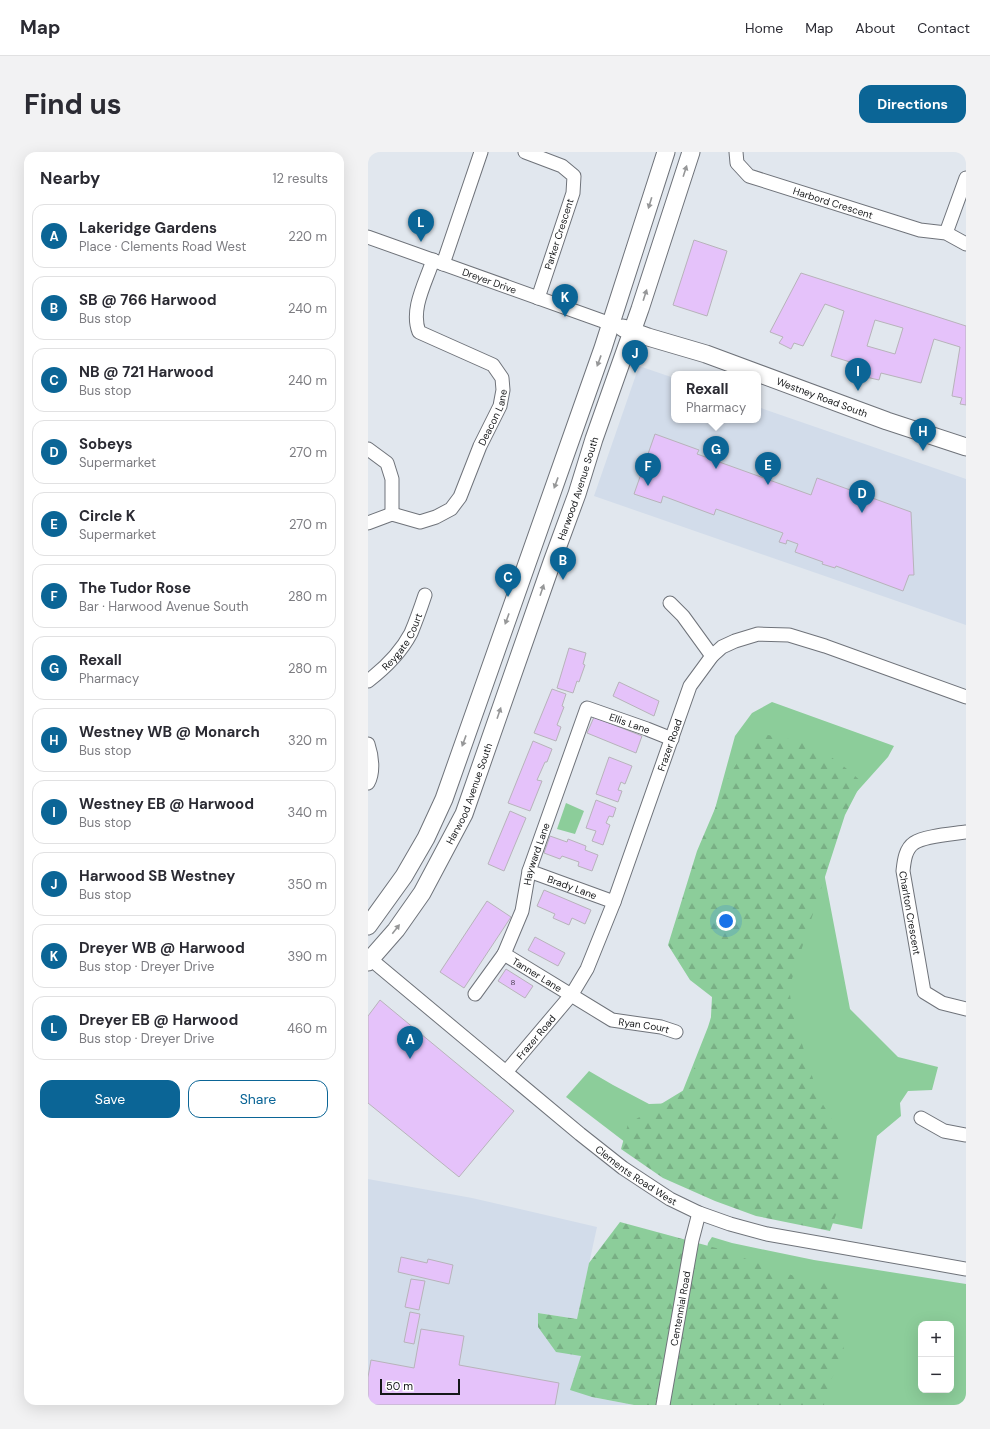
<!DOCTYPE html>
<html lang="en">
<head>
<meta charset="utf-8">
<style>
  :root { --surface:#fff; --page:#f2f2f3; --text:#2b2b33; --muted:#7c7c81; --line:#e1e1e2; --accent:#0b6596 }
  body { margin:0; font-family:"DM Sans",sans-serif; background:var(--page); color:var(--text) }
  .controls { position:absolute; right:12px; bottom:12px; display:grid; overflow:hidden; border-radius:8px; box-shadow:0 4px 16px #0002 }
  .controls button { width:36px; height:36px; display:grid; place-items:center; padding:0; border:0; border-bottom:1px solid var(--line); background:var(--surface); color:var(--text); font:20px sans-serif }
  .scale { position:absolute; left:12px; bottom:10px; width:80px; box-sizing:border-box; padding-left:4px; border:2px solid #151719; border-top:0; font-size:11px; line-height:14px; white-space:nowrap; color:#151719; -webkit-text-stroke:3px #fff; paint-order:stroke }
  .you { position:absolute; left:358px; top:769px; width:14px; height:14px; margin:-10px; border:3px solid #fff; border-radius:50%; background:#1a73e8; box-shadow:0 0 0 6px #1a73e833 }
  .badge { display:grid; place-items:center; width:26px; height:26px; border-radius:50%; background:var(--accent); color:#fff; font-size:13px; font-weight:700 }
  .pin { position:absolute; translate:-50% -33px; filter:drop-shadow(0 1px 2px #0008) }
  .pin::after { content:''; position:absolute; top:21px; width:14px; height:12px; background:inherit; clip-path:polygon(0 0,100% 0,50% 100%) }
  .popup { position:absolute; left:303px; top:219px; width:90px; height:52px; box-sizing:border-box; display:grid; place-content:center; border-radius:8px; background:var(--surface); filter:drop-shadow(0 1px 3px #0005); font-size:13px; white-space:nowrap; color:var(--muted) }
  .popup b { font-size:15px; color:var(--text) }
  .popup::after { content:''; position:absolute; left:50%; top:100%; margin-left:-8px; border:8px solid transparent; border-top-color:var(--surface) }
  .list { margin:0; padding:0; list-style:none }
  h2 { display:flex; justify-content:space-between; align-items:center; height:52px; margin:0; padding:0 16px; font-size:17px }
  h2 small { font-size:13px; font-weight:400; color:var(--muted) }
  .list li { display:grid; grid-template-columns:26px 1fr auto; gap:12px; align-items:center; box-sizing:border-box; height:64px; margin:0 8px 8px; padding:0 8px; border:1px solid var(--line); border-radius:12px }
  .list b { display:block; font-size:15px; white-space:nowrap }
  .list p { margin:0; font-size:13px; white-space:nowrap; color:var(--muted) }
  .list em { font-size:13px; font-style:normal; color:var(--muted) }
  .actions { display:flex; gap:8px; padding:12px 16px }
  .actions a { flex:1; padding:9px 0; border:1px solid var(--accent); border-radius:12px; text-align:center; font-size:14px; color:var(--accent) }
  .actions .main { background:var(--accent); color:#fff }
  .map { position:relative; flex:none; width:598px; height:1253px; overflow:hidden; border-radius:12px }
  header { display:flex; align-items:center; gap:24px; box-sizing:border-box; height:56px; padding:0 20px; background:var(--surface); border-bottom:1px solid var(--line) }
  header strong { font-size:19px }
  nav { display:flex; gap:22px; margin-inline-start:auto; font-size:14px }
  .intro { display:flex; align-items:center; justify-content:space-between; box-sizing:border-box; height:96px; padding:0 24px }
  h1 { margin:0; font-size:28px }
  .button { padding:10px 18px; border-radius:12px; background:var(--accent); color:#fff; font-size:14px; font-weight:700 }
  main { display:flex; gap:24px; padding:0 24px }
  aside { flex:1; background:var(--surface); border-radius:12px; box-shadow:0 4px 16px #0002 }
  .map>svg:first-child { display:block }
  .built { fill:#d2dcea }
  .green { fill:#8ccd9a; fill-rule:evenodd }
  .forest { fill:url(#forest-firs) }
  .building { fill:#e5c2fa; stroke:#b7b3ba; fill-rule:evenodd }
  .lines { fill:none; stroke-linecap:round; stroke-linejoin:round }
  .minor-casing { stroke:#6f737a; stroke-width:15 }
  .major-casing { stroke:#6f737a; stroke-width:19 }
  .minor { stroke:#fff; stroke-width:13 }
  .major { stroke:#fff; stroke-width:17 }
  .oneway { fill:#969798 }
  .labels { text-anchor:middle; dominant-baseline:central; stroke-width:3; stroke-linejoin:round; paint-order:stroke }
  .number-label { font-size:8px; fill:#494251 }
  .street-label { font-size:10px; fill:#151719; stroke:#fff }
</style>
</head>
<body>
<header>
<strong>Map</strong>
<nav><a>Home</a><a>Map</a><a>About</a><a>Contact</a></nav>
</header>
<div class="intro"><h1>Find us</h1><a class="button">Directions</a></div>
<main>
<aside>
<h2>Nearby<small>12 results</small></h2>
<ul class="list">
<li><span class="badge">A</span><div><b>Lakeridge Gardens</b><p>Place · Clements Road West</p></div><em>220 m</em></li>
<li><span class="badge">B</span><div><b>SB @ 766 Harwood</b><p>Bus stop</p></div><em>240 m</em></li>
<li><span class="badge">C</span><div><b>NB @ 721 Harwood</b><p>Bus stop</p></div><em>240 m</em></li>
<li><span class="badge">D</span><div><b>Sobeys</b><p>Supermarket</p></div><em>270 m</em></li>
<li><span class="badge">E</span><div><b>Circle K</b><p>Supermarket</p></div><em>270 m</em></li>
<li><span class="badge">F</span><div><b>The Tudor Rose</b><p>Bar · Harwood Avenue South</p></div><em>280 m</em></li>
<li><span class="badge">G</span><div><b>Rexall</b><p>Pharmacy</p></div><em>280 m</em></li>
<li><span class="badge">H</span><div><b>Westney WB @ Monarch</b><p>Bus stop</p></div><em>320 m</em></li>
<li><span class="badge">I</span><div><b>Westney EB @ Harwood</b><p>Bus stop</p></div><em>340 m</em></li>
<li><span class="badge">J</span><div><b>Harwood SB Westney</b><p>Bus stop</p></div><em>350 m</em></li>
<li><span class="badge">K</span><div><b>Dreyer WB @ Harwood</b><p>Bus stop · Dreyer Drive</p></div><em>390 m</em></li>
<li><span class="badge">L</span><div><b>Dreyer EB @ Harwood</b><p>Bus stop · Dreyer Drive</p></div><em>460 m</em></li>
</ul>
<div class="actions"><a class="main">Save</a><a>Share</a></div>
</aside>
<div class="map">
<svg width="598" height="1253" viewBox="0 0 598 1253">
  <defs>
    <pattern id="forest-firs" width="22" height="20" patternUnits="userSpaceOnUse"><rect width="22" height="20" fill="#8ccd9a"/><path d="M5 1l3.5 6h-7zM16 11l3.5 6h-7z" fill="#78af84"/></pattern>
  </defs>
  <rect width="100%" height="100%" fill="#e1e7ee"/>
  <g class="built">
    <polygon points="271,214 306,226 306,268 390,268 390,255 598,327 598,473 226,344"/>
    <polygon points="0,1027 104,1046 229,1075 209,1167 171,1161 213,1204 224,1245 266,1253 0,1253"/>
  </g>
  <g class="green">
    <polygon points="404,550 526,594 520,605 468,663 453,705 482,857 530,905 570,915 564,938 540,939 532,951 533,964 509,984 494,1077 363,1051 300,1023 198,945 221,919 245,933 281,952 310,951 340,875 359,814 308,799 367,584 384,561"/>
    <polygon points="198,651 216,659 207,682 189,677"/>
    <path d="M 344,1085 L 364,1091 L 446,1108 L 598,1132 L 598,1253 L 306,1253 L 340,1091 ZM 553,1172 L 583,1172 L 583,1238 L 553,1238 Z"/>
  </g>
  <g class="forest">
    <path d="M 387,581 C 403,583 426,587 441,593 C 461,601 478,616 494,630 L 477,663 L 421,836 L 425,863 L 451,946 L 470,977 L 473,1049 L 462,1079 L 388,1064 L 347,1049 L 295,1026 L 253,997 L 260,972 L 316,938 L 342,883 L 344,845 L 322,828 L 300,793 L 329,699 L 360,626 Z"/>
    <polygon points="252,1070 348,1096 432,1126 469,1132 476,1200 462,1230 456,1253 266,1253 224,1245 202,1238 213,1204 188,1200 170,1175 170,1161 209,1167 221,1111"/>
  </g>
  <g class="building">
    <polygon points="326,88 359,99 339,164 305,153"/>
    <path d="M 433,121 L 598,174 L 598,253 L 592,252 L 594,246 L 584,244 L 592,195 L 566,187 L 553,231 L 513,221 L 511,228 L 498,225 L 501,216 L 463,204 L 476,159 L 457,152 L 435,194 L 426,191 L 423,197 L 411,191 L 415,185 L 402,180 ZM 507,168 L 535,176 L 527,202 L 499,194 Z"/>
    <polygon points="287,282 331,298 329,302 443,343 449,326 543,360 546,423 541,423 535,439 468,414 467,416 454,412 455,410 427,400 430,392 419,388 418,392 411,390 415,381 348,357 346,363 295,344 293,351 266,342"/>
    <polygon points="201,496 218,501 215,512 217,513 211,530 209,529 205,541 189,536"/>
    <polygon points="251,530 291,549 286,564 245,544"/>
    <polygon points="184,537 198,542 194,554 196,555 189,573 193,575 188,589 166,581"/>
    <polygon points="226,565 274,584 268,601 219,581"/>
    <polygon points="165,589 184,597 179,610 177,610 169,628 174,629 162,659 140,651"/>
    <polygon points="241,605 264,614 257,632 253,630 250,638 254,639 250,650 228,642"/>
    <polygon points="228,648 248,656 245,665 241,664 238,671 242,673 235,693 224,689 228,679 218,676"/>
    <polygon points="142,659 158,666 136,719 120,712"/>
    <polygon points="182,684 199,690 200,687 218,694 217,698 230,703 224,719 210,714 211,710 194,704 192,707 176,701"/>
    <polygon points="176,738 223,758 217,772 204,766 201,773 185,766 187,762 169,754"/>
    <polygon points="119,749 143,765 96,836 72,820"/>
    <polygon points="167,785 197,801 190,814 160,798"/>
    <polygon points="138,817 165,834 157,846 130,829"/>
    <polygon points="12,848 146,959 91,1025 0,951 0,864"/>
    <polygon points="33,1105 59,1111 60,1107 85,1113 81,1132 30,1120"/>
    <polygon points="43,1127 57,1129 51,1158 37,1155"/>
    <polygon points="42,1160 52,1162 46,1192 36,1190"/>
    <polygon points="53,1177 96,1184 91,1213 191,1231 187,1253 0,1253 0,1225 3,1208 46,1216"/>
  </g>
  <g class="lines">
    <g class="minor-casing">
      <g id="minor">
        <polyline points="157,0 194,14 206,24 205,41 170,146"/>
        <path id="s1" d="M 368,0 L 369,11 L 381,24 L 552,78 L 578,81 L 598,92"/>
        <polyline points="578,81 598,26"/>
        <path id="s2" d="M 0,85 L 243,172"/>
        <polyline points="75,112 113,0"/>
        <polyline points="0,297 19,311 24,327 24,362"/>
        <path id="s3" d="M 0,371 L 24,362 L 52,370 L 68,365 L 83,357 L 92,345 L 112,294 L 132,254 L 135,238 L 134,226 L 125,213 L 51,180 C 42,157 58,130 65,108"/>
        <polyline points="302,451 315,464 344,504"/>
        <path id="s4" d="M 0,529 C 17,516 33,500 43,481 C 48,469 53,455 57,443"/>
        <path d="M 0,592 C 4,604 6,620 0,631"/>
        <path id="s5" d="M 598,680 C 585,682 556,684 546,691 C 537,697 536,710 535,719 L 556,840 L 574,851 L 598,857"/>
        <path id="s6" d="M 161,719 L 246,750"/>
        <path id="s7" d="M 136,802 L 244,868 L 293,875 L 308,880"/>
        <path id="s8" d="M 0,805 L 212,982 L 255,1016 L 302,1047 L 331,1061 L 362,1072 L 399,1082 L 598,1117"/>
        <path id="s9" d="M 107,842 L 136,802 L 154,759 L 161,719 L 219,556 L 279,577 L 304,587"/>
        <path id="s10" d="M 138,920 L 204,842 L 219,817 L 246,750 L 322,534 L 344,504 L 354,495 L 367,489 L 390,482 L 421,483 L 457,494 L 598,545"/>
        <polyline points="553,966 576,979 598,983"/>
        <path id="s11" d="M 295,1253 L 324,1088 L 331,1061"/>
      </g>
    </g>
    <g class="major-casing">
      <g id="major">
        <path id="s12" d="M 255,176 L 280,185 L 338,202 L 519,269 L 598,295"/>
        <polyline points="0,774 36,724 58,686 76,647 235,196 298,0"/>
        <path id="s13" d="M 0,810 L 28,778 L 54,741 L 96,662 L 184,410 L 209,342 L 226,287 L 272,157 L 323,0"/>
      </g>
    </g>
    <use href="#minor" class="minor"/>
    <use href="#major" class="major"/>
  </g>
  <defs><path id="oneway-solid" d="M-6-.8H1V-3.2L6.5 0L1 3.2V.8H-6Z"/></defs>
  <g class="oneway">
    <use href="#oneway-solid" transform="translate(317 19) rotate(-72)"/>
    <use href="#oneway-solid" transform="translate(282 51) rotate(107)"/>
    <use href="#oneway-solid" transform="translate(277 143) rotate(-72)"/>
    <use href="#oneway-solid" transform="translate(231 209) rotate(110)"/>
    <use href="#oneway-solid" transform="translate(188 331) rotate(110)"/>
    <use href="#oneway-solid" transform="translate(174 438) rotate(-71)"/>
    <use href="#oneway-solid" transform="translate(139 467) rotate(110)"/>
    <use href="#oneway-solid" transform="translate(131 561) rotate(-71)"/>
    <use href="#oneway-solid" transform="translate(96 589) rotate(110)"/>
    <use href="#oneway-solid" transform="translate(28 777) rotate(-52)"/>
  </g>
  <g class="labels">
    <g class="number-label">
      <text x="145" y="830">8</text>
    </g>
    <g class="street-label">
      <text stroke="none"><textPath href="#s1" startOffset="117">Harbord Crescent</textPath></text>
      <text transform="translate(191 82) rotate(-72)">Parker Crescent</text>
      <text stroke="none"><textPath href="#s2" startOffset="129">Dreyer Drive</textPath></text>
      <text stroke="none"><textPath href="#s12" startOffset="211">Westney Road South</textPath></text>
      <text stroke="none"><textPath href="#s3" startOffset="190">Deacon Lane</textPath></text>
      <text stroke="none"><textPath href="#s13" startOffset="522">Harwood Avenue South</textPath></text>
      <text stroke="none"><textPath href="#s4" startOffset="53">Reygate Court</textPath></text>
      <text stroke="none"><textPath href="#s9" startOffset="355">Ellis Lane</textPath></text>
      <text stroke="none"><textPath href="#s10" startOffset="370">Frazer Road</textPath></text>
      <text stroke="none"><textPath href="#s13" startOffset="198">Harwood Avenue South</textPath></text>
      <text stroke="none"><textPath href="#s9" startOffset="155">Hayward Lane</textPath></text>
      <text stroke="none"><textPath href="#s6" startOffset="46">Brady Lane</textPath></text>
      <text stroke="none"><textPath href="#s5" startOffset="127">Charlton Crescent</textPath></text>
      <text stroke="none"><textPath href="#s7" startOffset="39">Tanner Lane</textPath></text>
      <text stroke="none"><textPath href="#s7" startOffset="159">Ryan Court</textPath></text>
      <text stroke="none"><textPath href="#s10" startOffset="46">Frazer Road</textPath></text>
      <text stroke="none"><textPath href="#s8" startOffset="346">Clements Road West</textPath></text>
      <text stroke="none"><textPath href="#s11" startOffset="98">Centennial Road</textPath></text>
    </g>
  </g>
</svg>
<div class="controls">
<button>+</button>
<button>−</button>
</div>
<div class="scale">50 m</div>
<div class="you"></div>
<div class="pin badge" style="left:42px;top:907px">A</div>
<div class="pin badge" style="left:195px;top:428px">B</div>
<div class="pin badge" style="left:140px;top:445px">C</div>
<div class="pin badge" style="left:494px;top:361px">D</div>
<div class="pin badge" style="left:400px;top:333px">E</div>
<div class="pin badge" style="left:280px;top:334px">F</div>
<div class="pin badge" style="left:348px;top:317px">G</div>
<div class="popup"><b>Rexall</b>Pharmacy</div>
<div class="pin badge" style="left:555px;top:299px">H</div>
<div class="pin badge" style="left:490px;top:239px">I</div>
<div class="pin badge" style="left:267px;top:221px">J</div>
<div class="pin badge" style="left:197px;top:165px">K</div>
<div class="pin badge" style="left:53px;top:90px">L</div>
</div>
</main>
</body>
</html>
